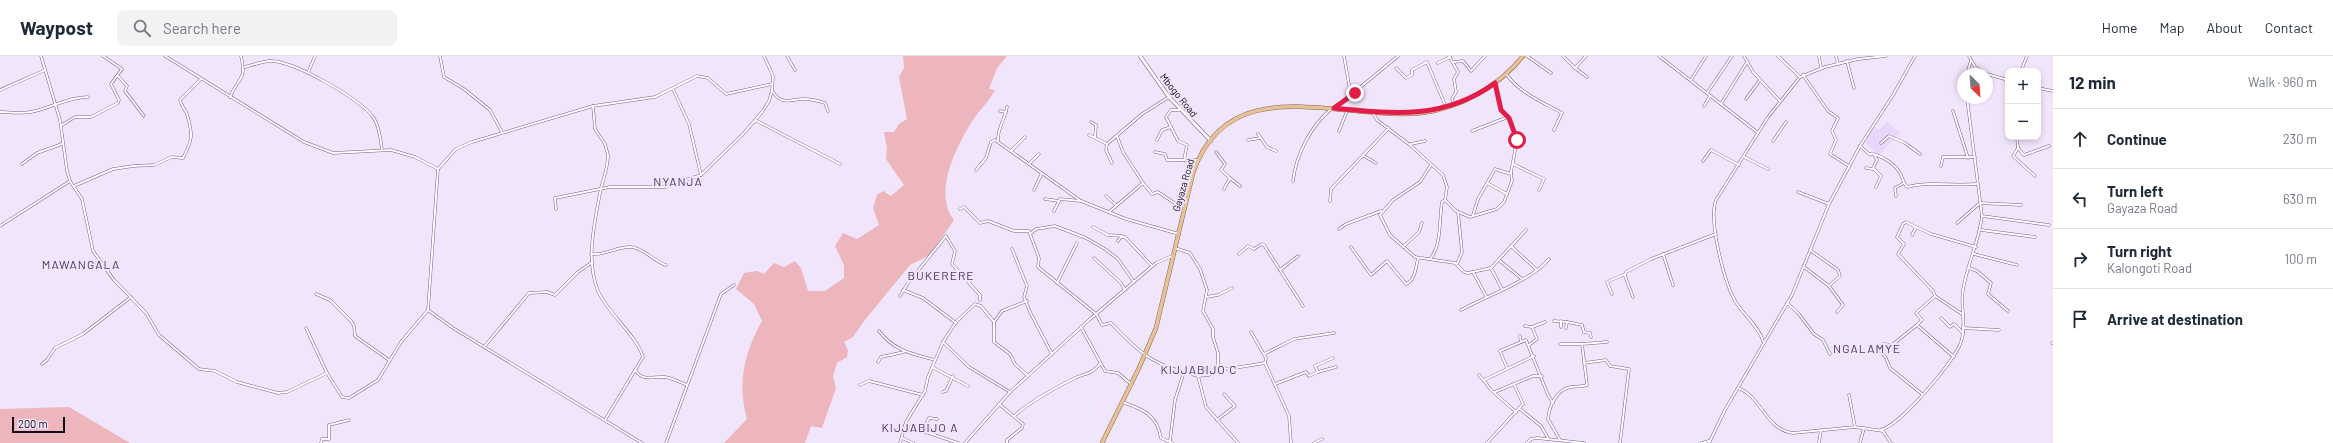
<!DOCTYPE html>
<html lang="en">
<head>
<meta charset="utf-8">
<style>
  :root { --surface:#fff; --page:#f2f2f3; --text:#1f2937; --muted:#747a83; --line:#e0e1e3 }
  body { margin:0; font-family:Barlow,sans-serif; background:var(--page); color:var(--text) }
  .controls { position:absolute; right:12px; top:12px; display:grid; overflow:hidden; border-radius:8px; box-shadow:0 2px 6px #0003 }
  .controls button { width:36px; height:36px; display:grid; place-items:center; padding:0; border:0; border-bottom:1px solid var(--line); background:var(--surface); color:var(--text); font:20px sans-serif }
  .compass { position:absolute; left:1957px; top:12px; width:36px; height:36px; border-radius:50%; background:var(--surface); box-shadow:0 2px 6px #0003; rotate:155deg }
  .scale { position:absolute; left:12px; bottom:10px; width:53px; box-sizing:border-box; padding-left:4px; border:2px solid #13081b; border-top:0; font-size:11px; line-height:14px; white-space:nowrap; color:#13081b; -webkit-text-stroke:3px #f1e5fb; paint-order:stroke }
  .stop { position:absolute; width:12px; height:12px; margin:-9px; border:3px solid #e11d48; border-radius:50%; background:#fff }
  .stop.end { background:#e11d48; border-color:#fff; box-shadow:0 1px 4px #0008 }
  .list { margin:0; padding:0; list-style:none }
  h2 { display:flex; justify-content:space-between; align-items:center; height:52px; margin:0; padding:0 16px; font-size:17px }
  h2 small { font-size:13px; font-weight:400; color:var(--muted) }
  .list li { display:grid; grid-template-columns:26px 1fr auto; gap:12px; align-items:center; box-sizing:border-box; height:60px; padding:0 16px; border-top:1px solid var(--line) }
  .list b { display:block; font-size:15px; white-space:nowrap }
  .list p { margin:0; font-size:13px; white-space:nowrap; color:var(--muted) }
  .list em { font-size:13px; font-style:normal; color:var(--muted) }
  .icon { flex:none; width:22px; height:22px; fill:none; stroke:currentColor; stroke-width:2; stroke-linecap:round; stroke-linejoin:round }
  .map { position:relative; flex:none; width:2053px; height:387px; overflow:hidden }
  header { display:flex; align-items:center; gap:24px; box-sizing:border-box; height:56px; padding:0 20px; background:var(--surface); border-bottom:1px solid var(--line) }
  header strong { font-size:19px }
  nav { display:flex; gap:22px; margin-inline-start:auto; font-size:14px }
  .search { width:280px; height:36px; background:var(--page); display:flex; align-items:center; gap:10px; box-sizing:border-box; padding:0 14px; border-radius:8px; color:var(--muted); font-size:15px }
  main { display:flex }
  aside { flex:1; background:var(--surface) }
  .map>svg:first-child { display:block }
  .built { fill:#ead6fb }
  .green { fill:#edb5bc }
  .lines { fill:none; stroke-linecap:round; stroke-linejoin:round }
  .street-casing { stroke:#785c8c; stroke-width:3 }
  .secondary-casing { stroke:#785c8c; stroke-width:4 }
  .primary-casing { stroke:#8f6844; stroke-width:4.5 }
  .street { stroke:#fff; stroke-width:2 }
  .secondary { stroke:#fff; stroke-width:3 }
  .primary { stroke:#e4c39c; stroke-width:3.5 }
  .route { stroke:#e11d48; stroke-width:5 }
  .labels { text-anchor:middle; dominant-baseline:central; stroke-width:4; stroke-linejoin:round; paint-order:stroke }
  .street-label { font-size:10px; fill:#13081b; stroke:#f1e5fb }
  .quarter-label { font-size:12px; letter-spacing:1px; fill:#533866; stroke:#f1e5fb }
</style>
</head>
<body>
<header>
<strong>Waypost</strong>
<div class="search"><svg class="icon" aria-label="search" viewBox="0 0 24 24"><circle cx="10" cy="10" r="6"/><path d="M15 15l6 6"/></svg>Search here</div>
<nav><a>Home</a><a>Map</a><a>About</a><a>Contact</a></nav>
</header>
<main>
<div class="map">
<svg width="2053" height="387" viewBox="0 0 2053 387">
  <rect width="100%" height="100%" fill="#f1e5fb"/>
  <polygon class="built" points="1887,66 1900,77 1879,99 1864,86 1875,71 1879,74"/>
  <g class="green">
    <path d="M 903,0 L 1007,0 L 997,12 L 989,33 L 995,34 C 989,46 980,53 973,64 C 957,89 932,137 954,164 L 930,199 L 910,209 L 864,265 L 853,281 L 844,286 L 848,294 L 847,301 L 837,307 L 833,320 L 836,332 L 822,372 L 811,370 L 805,387 L 724,387 L 747,363 C 737,327 744,297 762,265 L 754,248 L 736,233 L 744,217 L 757,215 L 764,218 L 774,207 L 784,211 L 795,205 L 801,212 L 808,235 L 825,235 L 844,222 L 844,209 L 835,190 L 843,177 L 857,183 L 879,169 L 873,152 L 877,139 L 883,135 L 891,140 L 904,129 L 886,103 L 887,92 L 884,76 L 894,76 L 899,68 L 907,63 L 899,21 L 904,12 Z"/>
    <polygon points="69,351 130,387 0,387 0,353"/>
  </g>
  <g class="lines">
    <g class="street-casing">
      <g id="street">
        <polyline points="41,0 60,64 67,115 70,125 82,143 93,195 114,224 146,257 159,279 199,313 215,315 237,326 278,337 287,336 327,317 342,341 349,342 378,324 401,286 428,254 438,113"/>
        <polyline points="165,0 304,86 333,97 391,94 415,101 438,113 456,93 472,86 593,50 655,41 697,20 708,22 726,38 772,28"/>
        <polyline points="440,0 444,21 464,33 490,54 502,76"/>
        <polyline points="787,0 795,14"/>
        <polyline points="1344,0 1351,40"/>
        <polyline points="1449,0 1458,16 1454,23 1456,36 1452,43 1454,49"/>
        <polyline points="1527,0 1551,17"/>
        <polyline points="1563,0 1575,12 1586,0"/>
        <polyline points="1659,0 1757,76"/>
        <polyline points="1744,0 1753,16 1780,45"/>
        <polyline points="1778,0 1800,21"/>
        <polyline points="1819,0 1821,12"/>
        <polyline points="1836,0 1838,8"/>
        <polyline points="1969,0 1975,11 1986,18"/>
        <polyline points="1847,5 1854,32"/>
        <polyline points="1454,6 1463,5 1471,15 1485,0"/>
        <polyline points="1438,7 1450,1"/>
        <path d="M 245,11 C 252,9 261,6 269,5 C 291,3 361,43 373,61 C 379,69 381,85 382,94"/>
        <polyline points="1396,12 1406,22 1412,19 1412,14 1427,6 1446,51"/>
        <polyline points="1575,12 1587,21"/>
        <polyline points="2021,15 2027,0"/>
        <polyline points="308,17 315,0"/>
        <path d="M 1506,18 C 1520,37 1542,46 1562,57 L 1554,74"/>
        <polyline points="1967,18 1971,4"/>
        <polyline points="1987,18 2008,24"/>
        <polyline points="1803,19 1828,55 1838,62 1832,75 1836,84 1830,98 1849,110"/>
        <polyline points="118,20 127,30 125,35 144,60"/>
        <polyline points="1691,24 1706,0"/>
        <polyline points="2038,32 2053,35"/>
        <polyline points="673,33 689,68 701,119"/>
        <polyline points="0,34 45,14"/>
        <path d="M 773,36 C 782,50 791,43 803,43 C 811,43 819,45 825,47 L 828,55"/>
        <polyline points="1707,37 1732,0"/>
        <path d="M 230,41 C 238,21 247,25 241,0"/>
        <polyline points="1746,43 1760,24"/>
        <polyline points="1721,48 1747,6"/>
        <path d="M 593,50 L 595,73 L 605,88 L 608,99 C 608,111 604,121 601,132 C 595,165 585,203 598,235 C 608,258 636,278 643,301 L 605,364"/>
        <polyline points="1704,50 1710,40"/>
        <polyline points="1334,53 1398,0"/>
        <polyline points="1180,54 1171,54 1166,61 1178,85 1187,89 1184,104"/>
        <polyline points="1000,55 1006,56"/>
        <polyline points="1953,55 1968,102"/>
        <path d="M 0,56 C 10,56 21,58 31,56 C 51,52 68,41 88,41"/>
        <path d="M 1373,57 L 1377,64 L 1410,89 L 1443,119 L 1447,131 L 1445,144 L 1442,146 C 1439,163 1442,189 1430,203"/>
        <polyline points="754,66 757,65 840,108"/>
        <polyline points="1091,66 1096,69 1095,81"/>
        <polyline points="62,69 75,61 91,61 118,47 119,44 111,28 122,13 103,0"/>
        <polyline points="1339,75 1347,55"/>
        <polyline points="1472,75 1508,61"/>
        <polyline points="1258,78 1267,91 1276,95"/>
        <polyline points="1089,79 1107,88 1142,58 1169,41"/>
        <polyline points="1117,80 1123,96 1143,127"/>
        <polyline points="2017,81 2018,92 2024,99 2049,90"/>
        <polyline points="1157,84 1162,74 1171,71"/>
        <polyline points="1248,84 1260,82"/>
        <path d="M 998,85 C 997,73 1005,63 1007,51"/>
        <polyline points="1773,85 1786,66"/>
        <polyline points="1881,87 1889,80 1905,87 1920,98"/>
        <polyline points="1107,88 1106,94 1112,107"/>
        <polyline points="1411,88 1425,85"/>
        <path d="M 1860,90 L 1869,98 C 1879,97 1895,108 1900,117 C 1903,122 1903,127 1907,131 C 1930,125 1952,130 1977,128"/>
        <polyline points="2018,92 2013,100 2035,120"/>
        <polyline points="1011,95 1025,81"/>
        <polyline points="1155,96 1165,98 1167,104 1198,104"/>
        <polyline points="1216,96 1225,108 1221,114 1230,122 1224,133"/>
        <polyline points="1874,98 1877,104 1873,112 1881,120 1876,131"/>
        <polyline points="1364,100 1376,107"/>
        <polyline points="1744,101 1768,113"/>
        <polyline points="1703,105 1711,94 1739,109"/>
        <polyline points="22,108 37,97 62,88"/>
        <polyline points="1029,108 1039,98"/>
        <polyline points="1513,108 1544,123 1539,134"/>
        <polyline points="1431,109 1420,126 1393,144 1380,159 1390,179 1415,201 1455,207 1464,216 1468,217 1491,212 1526,174"/>
        <polyline points="1941,110 1943,101 1975,101"/>
        <polyline points="1866,112 1873,113"/>
        <polyline points="976,114 986,102 991,86 995,84 1081,145"/>
        <polyline points="1230,122 1240,130"/>
        <path d="M 1293,125 C 1296,99 1310,71 1331,53"/>
        <polyline points="1487,127 1507,138"/>
        <path d="M 74,130 L 113,113 L 134,110 L 154,109 L 172,101 L 183,102 C 193,83 193,79 187,58 C 185,53 181,50 180,44 L 201,23"/>
        <polyline points="1034,134 1042,117"/>
        <polyline points="1798,136 1829,148"/>
        <polyline points="1106,140 1116,149"/>
        <polyline points="1896,140 1895,132 1904,127"/>
        <polyline points="1045,143 1059,145"/>
        <polyline points="1445,144 1456,155 1470,161 1497,153 1504,146 1512,125 1511,116 1517,84 1509,62 1501,54 1495,27"/>
        <polyline points="1330,145 1331,133 1389,72"/>
        <polyline points="556,153 555,142 610,131 665,131 701,119 744,77 762,56 769,45 772,35 773,20 764,0"/>
        <path d="M 960,153 L 964,151 L 980,167 L 988,165 L 1014,175 L 1029,175 L 1039,202 L 1038,211 L 1096,258 L 1102,269 L 1111,267 C 1142,300 1154,309 1198,320 L 1206,351 L 1238,387"/>
        <polyline points="1054,155 1060,143 1081,145 1126,163 1179,178"/>
        <polyline points="1109,156 1143,127 1152,138 1158,136 1176,148 1184,150"/>
        <polyline points="1473,159 1478,143 1495,113 1511,118"/>
        <polyline points="1982,160 2049,169"/>
        <polyline points="1957,167 1980,147 2021,149"/>
        <polyline points="0,170 70,125"/>
        <polyline points="1093,171 1108,179 1122,180"/>
        <polyline points="1916,171 1906,166 1903,168 1897,181 1904,188 1898,198 1933,235 1935,240 1962,258"/>
        <polyline points="1339,173 1346,168 1381,155"/>
        <polyline points="1981,174 2035,181"/>
        <polyline points="1031,177 1036,173 1055,170 1086,182 1105,193 1118,203 1134,226"/>
        <polyline points="1912,179 1916,171 1931,178 1976,191"/>
        <polyline points="1118,185 1121,181 1125,181 1152,210"/>
        <polyline points="1511,190 1537,214"/>
        <path d="M 1351,191 L 1371,219 L 1387,205 L 1406,228 C 1415,225 1416,211 1418,202"/>
        <polyline points="1403,191 1419,176 1422,167"/>
        <polyline points="1175,192 1190,197 1200,213 1207,234 1203,255 1213,273 1213,281 1218,297 1218,313"/>
        <polyline points="1012,193 1027,230 1024,241 1030,256 1052,298"/>
        <path d="M 591,198 C 605,200 617,190 631,191 C 642,191 655,206 666,209"/>
        <polyline points="1239,198 1248,190 1254,193 1262,188 1264,189 1303,250"/>
        <polyline points="1663,198 1673,229"/>
        <polyline points="1974,198 2017,209"/>
        <polyline points="1094,202 1121,227 1125,234"/>
        <polyline points="1499,204 1522,223"/>
        <polyline points="1457,208 1462,196 1458,156"/>
        <polyline points="1804,211 1829,230 1840,220 1838,214 1810,194"/>
        <polyline points="1491,212 1502,233"/>
        <polyline points="1969,212 1977,215 1991,227 1988,238 2008,255"/>
        <polyline points="1280,214 1298,200"/>
        <polyline points="1473,216 1486,240"/>
        <polyline points="1057,227 1077,187"/>
        <polyline points="1829,230 1843,249 1837,256"/>
        <polyline points="903,234 923,242 956,267"/>
        <polyline points="316,238 330,244 351,265 354,270 355,280 389,304"/>
        <polyline points="1612,238 1607,226 1625,218"/>
        <polyline points="900,240 908,227 946,180 955,195 952,208 980,239 980,244"/>
        <polyline points="1935,240 1916,257 1922,264 1917,269 1954,301"/>
        <polyline points="1206,241 1218,239 1232,232"/>
        <polyline points="1633,241 1625,220 1626,216 1651,203 1716,178"/>
        <polyline points="1787,247 1798,257 1814,278 1823,284 1830,298"/>
        <polyline points="428,254 453,272 642,387"/>
        <path d="M 1461,254 C 1486,240 1531,225 1549,203"/>
        <polyline points="1941,262 1950,271 1954,268 1963,277"/>
        <polyline points="1554,265 1567,266"/>
        <polyline points="1561,265 1561,271"/>
        <polyline points="994,266 1002,255 1027,245"/>
        <polyline points="1917,269 1892,289 1884,288 1878,292 1886,302 1890,312 1922,338"/>
        <polyline points="1525,270 1532,271"/>
        <polyline points="1081,271 1105,315 1118,317 1131,328"/>
        <polyline points="306,272 327,317"/>
        <polyline points="1566,272 1567,266 1582,269 1584,276 1590,277 1591,281"/>
        <polyline points="1963,272 1999,274"/>
        <path d="M 879,275 C 894,295 913,298 935,304"/>
        <polyline points="1251,276 1266,302 1265,307 1289,360 1291,387"/>
        <polyline points="1520,280 1521,286"/>
        <path d="M 1763,285 C 1759,271 1745,260 1737,248 C 1725,230 1708,165 1716,144 L 1768,61 L 1800,21 L 1825,11 L 1858,3 L 1886,0"/>
        <polyline points="943,286 969,311 1010,336"/>
        <polyline points="2052,287 2053,287"/>
        <polyline points="1560,288 1582,288"/>
        <polyline points="1529,289 1537,283 1532,271 1545,266"/>
        <polyline points="484,291 529,237 547,236 555,239 578,216 591,207"/>
        <polyline points="1264,298 1294,283 1334,277"/>
        <polyline points="878,306 881,301 904,296"/>
        <polyline points="1584,307 1606,304 1610,310 1629,313 1620,387"/>
        <polyline points="42,308 47,304 55,292 83,278 131,241"/>
        <polyline points="932,311 968,330"/>
        <polyline points="1507,312 1500,295 1526,284 1548,339 1553,347"/>
        <path d="M 635,314 C 643,326 653,320 665,321 C 672,322 680,326 687,329"/>
        <polyline points="1318,316 1336,311"/>
        <polyline points="1479,319 1484,325"/>
        <polyline points="1198,320 1209,319 1221,311 1228,313 1265,307"/>
        <polyline points="1275,328 1306,316 1309,320 1318,316 1315,310 1333,302"/>
        <polyline points="860,329 869,325 923,339"/>
        <path d="M 1738,332 C 1761,340 1766,374 1793,377 L 1855,371 L 1883,375 L 1891,387"/>
        <polyline points="943,336 946,335 953,320"/>
        <polyline points="1495,336 1533,320 1542,320"/>
        <polyline points="1849,339 1855,371"/>
        <path d="M 1122,346 C 1143,353 1157,359 1161,382 L 1172,387"/>
        <polyline points="999,348 1023,368 1022,372 1007,384 1007,387"/>
        <polyline points="1520,353 1541,370 1548,382"/>
        <polyline points="1516,356 1490,333 1484,324 1534,300"/>
        <path d="M 1014,360 C 1031,345 1053,333 1073,323 C 1086,316 1088,321 1100,308"/>
        <polyline points="1217,364 1235,350 1224,338"/>
        <polyline points="905,369 958,387"/>
        <path d="M 1880,374 C 1899,371 1955,305 1961,286 C 1967,270 1960,250 1963,234 C 1967,208 1979,186 1982,160 L 1967,42"/>
        <polyline points="922,376 929,362 937,363"/>
        <polyline points="902,382 913,387"/>
        <path d="M 1560,384 L 1548,363 C 1549,350 1557,333 1571,331 C 1576,330 1582,331 1587,329 L 1582,288 L 1607,286"/>
        <polyline points="1170,385 1175,344 1184,316"/>
        <polyline points="321,387 322,383 329,383 329,369 349,364"/>
        <polyline points="666,387 721,238 734,229"/>
        <polyline points="900,387 906,366 925,335 928,321 943,286 956,266 975,248 981,250 994,266 994,286 1010,298 1015,308 1028,320"/>
        <polyline points="965,387 1010,336 1089,264 1156,207 1172,200"/>
        <polyline points="1314,387 1322,383"/>
        <polyline points="1487,387 1523,348 1514,328"/>
        <polyline points="1527,387 1531,383 1537,382 1584,387"/>
        <polyline points="1702,387 1709,385"/>
        <polyline points="1709,387 1725,354 1792,239 1829,148 1860,90 1893,39 1915,0"/>
        <polyline points="1819,387 1821,374"/>
        <polyline points="1860,387 1864,372"/>
      </g>
    </g>
    <g class="secondary-casing">
      <polyline id="secondary" points="1140,0 1169,41 1211,85"/>
    </g>
    <g class="primary-casing">
      <path id="primary" d="M 1102,387 L 1139,312 L 1156,272 L 1193,117 C 1229,11 1344,66 1422,57 C 1461,52 1499,30 1523,0"/>
    </g>
    <use href="#street" class="street"/>
    <use href="#secondary" class="secondary"/>
    <use href="#primary" class="primary"/>
  </g>
  <g class="lines">
    <path class="route" d="M 1355,37 L 1334,52 C 1394,58 1444,64 1495,27 L 1501,54 L 1509,62 L 1517,84"/>
  </g>
  <g class="labels">
    <g class="street-label">
      <text transform="translate(1179 39) rotate(51)">Mbogo Road</text>
      <text transform="translate(1183 129) rotate(-74)">Gayaza Road</text>
    </g>
    <g class="quarter-label">
      <text x="678" y="125">NYANJA</text>
      <text x="81" y="208">MAWANGALA</text>
      <text x="941" y="219">BUKERERE</text>
      <text x="1867" y="292">NGALAMYE</text>
      <text x="1199" y="313">KIJJABIJO C</text>
      <text x="920" y="371">KIJJABIJO A</text>
    </g>
  </g>
</svg>
<div class="controls">
<button>+</button>
<button>−</button>
</div>
<svg class="compass" viewBox="-18 -18 36 36"><path d="M0-13l5 13h-10z" fill="#e53935"/><path d="M0 13l5-13h-10z" fill="#747a83"/></svg>
<div class="scale">200 m</div>
<div class="stop" style="left:1517px;top:84px"></div>
<div class="stop end" style="left:1355px;top:37px"></div>
</div>
<aside>
<h2>12 min<small>Walk · 960 m</small></h2>
<ul class="list">
<li><svg class="icon" aria-label="ahead" viewBox="0 0 24 24"><path d="M12 20V5M6 11l6-6 6 6"/></svg><div><b>Continue</b></div><em>230 m</em></li>
<li><svg class="icon" aria-label="left" viewBox="0 0 24 24"><path d="M17 20v-9H6M10 6l-5 5 5 5"/></svg><div><b>Turn left</b><p>Gayaza Road</p></div><em>630 m</em></li>
<li><svg class="icon" aria-label="right" viewBox="0 0 24 24"><path d="M7 20v-9h11M14 6l5 5-5 5"/></svg><div><b>Turn right</b><p>Kalongoti Road</p></div><em>100 m</em></li>
<li><svg class="icon" aria-label="arrive" viewBox="0 0 24 24"><path d="M6 21V4h12l-3 4 3 4H6"/></svg><div><b>Arrive at destination</b></div></li>
</ul>
</aside>
</main>
</body>
</html>
